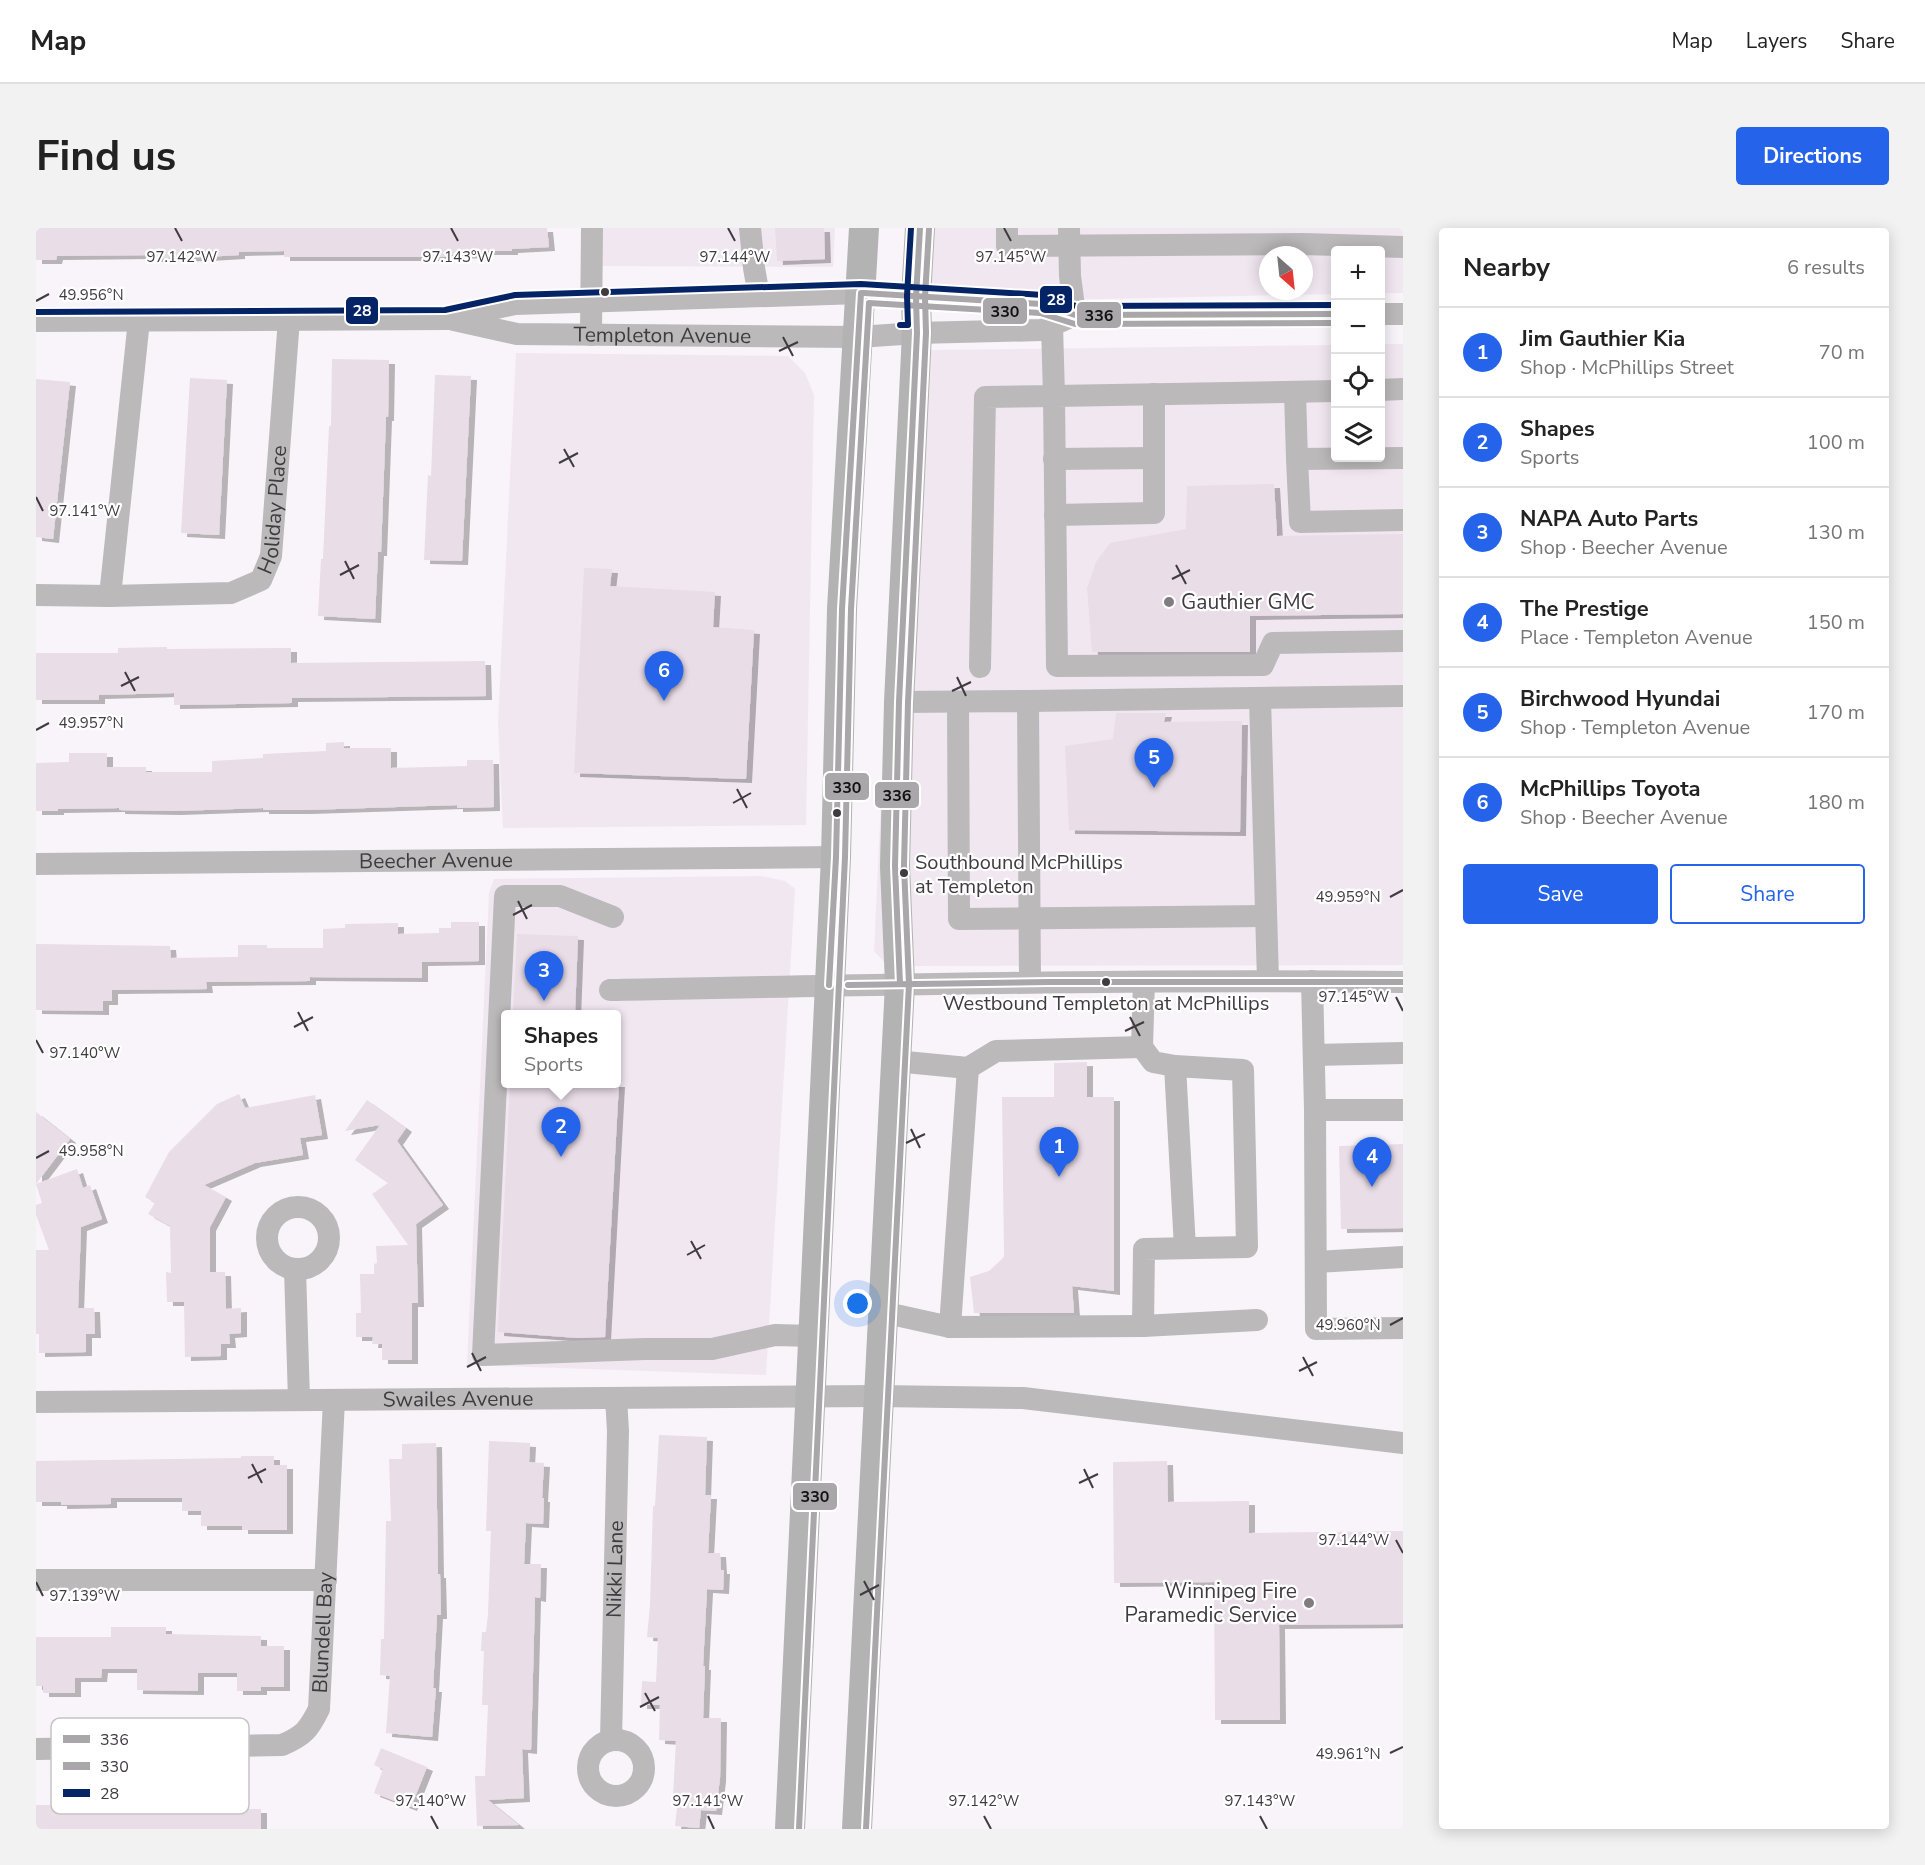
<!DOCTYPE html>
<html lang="en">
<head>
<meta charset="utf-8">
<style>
  :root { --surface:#fff; --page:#f2f2f2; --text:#222; --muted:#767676; --line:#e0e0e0; --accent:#2563eb }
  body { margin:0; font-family:"Nunito Sans",sans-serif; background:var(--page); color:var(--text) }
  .controls { position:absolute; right:18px; top:18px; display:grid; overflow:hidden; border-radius:6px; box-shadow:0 3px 15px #0003 }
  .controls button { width:54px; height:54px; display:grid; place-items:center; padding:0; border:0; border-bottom:2px solid var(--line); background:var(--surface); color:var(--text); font:30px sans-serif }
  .compass { position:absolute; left:1223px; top:18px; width:54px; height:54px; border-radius:50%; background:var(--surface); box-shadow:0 3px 15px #0003; rotate:153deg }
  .you { position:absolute; left:822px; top:1076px; width:21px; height:21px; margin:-15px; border:4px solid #fff; border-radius:50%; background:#1a73e8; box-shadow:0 0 0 9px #1a73e833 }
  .badge { display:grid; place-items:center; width:39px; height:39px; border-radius:50%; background:var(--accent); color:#fff; font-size:20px; font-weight:700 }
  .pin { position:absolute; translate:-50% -50px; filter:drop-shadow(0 2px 3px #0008) }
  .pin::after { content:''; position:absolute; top:32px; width:21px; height:18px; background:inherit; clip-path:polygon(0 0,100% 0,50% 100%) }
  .popup { position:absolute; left:465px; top:782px; width:120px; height:78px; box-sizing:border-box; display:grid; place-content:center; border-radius:6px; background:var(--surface); filter:drop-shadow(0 2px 4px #0005); font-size:20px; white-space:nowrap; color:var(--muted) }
  .popup b { font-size:22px; color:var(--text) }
  .popup::after { content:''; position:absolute; left:50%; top:100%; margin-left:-12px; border:12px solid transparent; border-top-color:var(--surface) }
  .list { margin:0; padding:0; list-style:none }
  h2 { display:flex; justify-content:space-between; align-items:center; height:78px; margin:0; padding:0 24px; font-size:26px }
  h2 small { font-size:20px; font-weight:400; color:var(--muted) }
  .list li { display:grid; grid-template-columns:39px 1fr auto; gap:18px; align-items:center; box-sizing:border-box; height:90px; padding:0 24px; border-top:2px solid var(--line) }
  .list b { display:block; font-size:22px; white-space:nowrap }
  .list p { margin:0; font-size:20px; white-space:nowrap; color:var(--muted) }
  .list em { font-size:20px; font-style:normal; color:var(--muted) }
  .actions { display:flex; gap:12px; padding:18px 24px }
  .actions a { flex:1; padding:14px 0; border:2px solid var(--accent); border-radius:6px; text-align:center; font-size:21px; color:var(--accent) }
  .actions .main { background:var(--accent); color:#fff }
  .icon { flex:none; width:33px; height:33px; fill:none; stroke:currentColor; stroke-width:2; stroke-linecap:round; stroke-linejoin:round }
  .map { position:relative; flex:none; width:1367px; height:1601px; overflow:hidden; border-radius:6px }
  header { display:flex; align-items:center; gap:36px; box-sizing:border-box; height:84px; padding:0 30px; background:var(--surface); border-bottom:2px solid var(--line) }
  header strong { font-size:28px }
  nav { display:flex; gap:33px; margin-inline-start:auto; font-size:21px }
  .intro { display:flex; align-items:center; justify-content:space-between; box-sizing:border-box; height:144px; padding:0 36px }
  h1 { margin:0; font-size:42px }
  .button { padding:15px 27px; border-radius:6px; background:var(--accent); color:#fff; font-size:21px; font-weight:700 }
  main { display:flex; gap:36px; padding:0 36px }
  aside { flex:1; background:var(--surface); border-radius:6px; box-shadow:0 3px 15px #0003 }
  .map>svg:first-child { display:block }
  .built { fill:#f1e7f1; fill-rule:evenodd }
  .building { fill:#e9dde8; filter:url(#shadow) }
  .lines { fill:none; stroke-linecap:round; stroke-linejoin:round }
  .minor { stroke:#bbb9ba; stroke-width:22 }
  .major { stroke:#b3b3b3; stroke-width:30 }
  .bus-1-casing { stroke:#fff; stroke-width:10 }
  .bus-2-casing { stroke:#fff; stroke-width:10 }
  .bus-3-casing { stroke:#fff; stroke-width:10 }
  .bus-1 { stroke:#a9a7a9; stroke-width:6 }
  .bus-2 { stroke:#a9a7a9; stroke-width:6 }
  .bus-3 { stroke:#052465; stroke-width:6 }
  .ticks { fill:none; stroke:#3f3b3f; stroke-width:2 }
  .bus-dot { fill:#3f3b3f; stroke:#fff; stroke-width:2 }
  .poi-dot { fill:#807c80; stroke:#fff; stroke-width:2 }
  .labels { text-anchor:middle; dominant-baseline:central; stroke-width:4.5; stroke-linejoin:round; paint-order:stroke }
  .bus-label { font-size:20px; fill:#3f3b3f; stroke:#fff; text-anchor:start }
  .street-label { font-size:21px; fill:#3f3b3f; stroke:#fff }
  .poi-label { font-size:21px; fill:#3f3b3f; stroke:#fff; text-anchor:start }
  .key { fill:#fff; stroke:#c5c4c5; stroke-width:1.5 }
  .key-label { font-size:16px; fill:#3f3b3f }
  .ticks-label { font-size:15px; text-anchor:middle; fill:#3f3b3f; stroke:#fff; stroke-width:4.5; stroke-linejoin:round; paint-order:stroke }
  .line-badge { stroke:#fff; stroke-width:2 }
  .badge-label { font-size:16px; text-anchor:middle; font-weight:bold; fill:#fff }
  .pale-badge-label { font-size:16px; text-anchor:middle; font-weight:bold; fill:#111 }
</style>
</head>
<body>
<header>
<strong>Map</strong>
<nav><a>Map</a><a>Layers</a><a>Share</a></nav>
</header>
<div class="intro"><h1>Find us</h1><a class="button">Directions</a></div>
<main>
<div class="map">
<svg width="1367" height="1601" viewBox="0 0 1367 1601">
  <defs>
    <filter id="shadow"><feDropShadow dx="6" dy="4" stdDeviation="0" flood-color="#0004"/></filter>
  </defs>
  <rect width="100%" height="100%" fill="#f9f4f9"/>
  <g class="built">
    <polygon points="562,0 799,0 797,39 562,38"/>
    <path d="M 887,0 L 1367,0 L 1367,65 L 1345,65 L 1344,22 L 1300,22 L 1299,66 L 884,75 ZM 1232,27 L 1268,27 L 1268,63 L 1232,63 Z"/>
    <polygon points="1345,116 1367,116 1367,737 869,738 850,736 838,723 865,150 891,122 1299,117 1300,230 1344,230"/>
    <polygon points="480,125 752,128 769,145 778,167 770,597 467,600 462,495"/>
    <path d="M 725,648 L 749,653 L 759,661 L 730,1147 L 431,1137 L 453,665 L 458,651 ZM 470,786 L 580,786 L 580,856 L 470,856 Z"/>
  </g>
  <g class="building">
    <polygon points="0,0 511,0 513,19 476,21 476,23 450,23 450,26 412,27 412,29 248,29 248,23 203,24 203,27 169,29 114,30 114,27 21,28 20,32 0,32"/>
    <polygon points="739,0 788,0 789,31 741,33"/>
    <polygon points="296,131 353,132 352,189 350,189 345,324 342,324 339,391 282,388 285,331 287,331 293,198 295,198"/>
    <polygon points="399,147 435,148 426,333 388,332 392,247 395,248"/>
    <polygon points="154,150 191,152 183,307 145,305"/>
    <polygon points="0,151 34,154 17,311 0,309"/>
    <polygon points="1238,256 1241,308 1367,306 1367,386 1214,388 1214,424 1056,424 1051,360 1060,334 1074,315 1150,301 1151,258"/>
    <polygon points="548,340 576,341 574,358 679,364 677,399 718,402 710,551 538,545"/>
    <polygon points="131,419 131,421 255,420 255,435 449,433 450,468 256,470 256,475 201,476 138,477 138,465 63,467 63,472 0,472 0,425 82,425 82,420"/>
    <polygon points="1080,485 1130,485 1128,494 1206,493 1204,604 1033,602 1029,518 1077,511"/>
    <polygon points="308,514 308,520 355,520 355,540 431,538 431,532 457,532 458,579 421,580 421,577 270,582 227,582 227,580 139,583 83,582 83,580 22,581 22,583 0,583 0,535 33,534 33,525 71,525 71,539 110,539 110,544 176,544 176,533 227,530 227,526 290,523 290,515"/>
    <polygon points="415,694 443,694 443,733 386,734 386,750 274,749 274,753 170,754 171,761 76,762 76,773 67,773 67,783 0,782 0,716 134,718 135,730 202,729 202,717 231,717 231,720 287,720 287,701 309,700 309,696 362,695 362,706 403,705 403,700 415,700"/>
    <polygon points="481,706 542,708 539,786 477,786"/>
    <polygon points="1051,834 1051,869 1078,869 1078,1063 1036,1058 1038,1085 938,1085 934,1049 953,1043 968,1029 966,869 1018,869 1018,835"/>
    <polygon points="474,855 583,855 569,1109 542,1110 462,1104"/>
    <polygon points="203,866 209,880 279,867 286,907 264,910 267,927 219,935 168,957 190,969 174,999 174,1044 189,1044 190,1081 205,1080 205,1105 193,1106 194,1116 185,1116 185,1128 149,1129 148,1074 131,1074 130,1044 135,1045 134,998 112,986 119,975 109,969 133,924 181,876"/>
    <polygon points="331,872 370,900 361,913 407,977 380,996 382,1075 376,1075 376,1132 346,1132 346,1116 336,1116 337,1109 320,1109 320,1085 325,1085 324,1046 338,1046 338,1036 341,1035 340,1018 372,1017 336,966 352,955 319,932 344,897 309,903"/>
    <polygon points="0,884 34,911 0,956"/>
    <polygon points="1367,916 1367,1000 1305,1001 1303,918"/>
    <polygon points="41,941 47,960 54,957 66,991 45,999 42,1080 58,1080 59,1106 50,1106 50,1124 3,1125 3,1106 0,1106 0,1022 13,1022 0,987 0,977 6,975 0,956"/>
    <polygon points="623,1207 671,1209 669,1267 675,1267 672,1325 684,1325 685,1342 688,1342 687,1362 671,1361 667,1438 669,1438 667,1490 685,1490 684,1550 680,1583 665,1582 663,1600 639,1598 641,1580 638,1579 640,1568 637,1568 640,1513 623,1512 624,1477 605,1477 606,1453 620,1454 622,1410 611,1409 614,1377 617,1278 619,1278"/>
    <polygon points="453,1213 494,1215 493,1234 508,1235 506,1270 508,1270 507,1296 490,1295 488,1336 505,1336 504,1370 499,1369 495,1522 486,1521 488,1570 452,1572 483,1597 441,1598 439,1548 449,1548 452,1477 446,1477 448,1423 445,1423 446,1404 450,1404 452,1386 455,1303 450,1303"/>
    <polygon points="400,1215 402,1346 404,1346 405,1387 401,1387 397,1460 400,1460 396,1509 350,1505 354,1448 344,1447 345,1411 348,1411 350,1293 355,1293 353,1231 366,1231 366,1216"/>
    <polygon points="205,1228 238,1228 238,1237 251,1237 251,1302 206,1302 206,1298 165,1298 165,1283 146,1283 146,1270 75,1270 75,1276 25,1277 25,1274 0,1274 0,1233 205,1230"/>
    <polygon points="1131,1233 1132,1274 1213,1273 1213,1305 1367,1303 1367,1396 1243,1397 1244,1492 1179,1492 1178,1354 1078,1355 1077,1234"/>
    <polygon points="75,1399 130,1399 130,1406 225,1408 225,1418 248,1418 248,1459 225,1459 225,1463 201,1463 201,1445 162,1445 162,1463 101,1462 101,1441 66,1441 65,1450 39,1450 39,1465 7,1465 7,1458 0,1458 0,1409 75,1409"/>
    <polygon points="345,1520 391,1539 375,1579 338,1565 347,1541 338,1537"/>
    <polygon points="133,1575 164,1575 164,1581 225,1581 225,1601 0,1601 0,1577 85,1577 85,1579 133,1579"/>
  </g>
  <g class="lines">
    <g class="minor">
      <polyline points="714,0 718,40 723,68"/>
      <polyline points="971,0 971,18 1268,16 1367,19"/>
      <polyline points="1033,0 1034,48 1039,87"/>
      <polyline points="1344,86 1367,86"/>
      <path id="s1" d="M 418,92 L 481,106 L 822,109 L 881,105 L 1006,102 L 1039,87"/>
      <polyline points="0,93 410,91 479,76 825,65 1006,76 1039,87 1300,86"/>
      <polyline points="555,107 556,0"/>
      <polyline points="1344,162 1367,161"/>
      <polyline points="1300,163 1018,168 1021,438 1227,437 1237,415 1367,413"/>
      <polyline points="1259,164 1261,231 1367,230"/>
      <polyline points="1018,231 1117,230"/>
      <polyline points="1261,231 1264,294 1367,292"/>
      <polyline points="1019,287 1118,285 1118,166"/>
      <path id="s2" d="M 0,367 L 74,368 L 195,365 L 225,352 L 235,328 L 253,91"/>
      <polyline points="74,368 103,92"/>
      <polyline points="944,439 949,169 1018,168 1016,97"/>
      <polyline points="1224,470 1232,753"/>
      <polyline points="992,473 1367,468"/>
      <polyline points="863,474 992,473 994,754"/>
      <polyline points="922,474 923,691 1230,688"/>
      <path id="s3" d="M 0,636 L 800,629"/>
      <polyline points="577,689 524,668 469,668 447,1127 609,1121 676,1121 739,1107 777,1108"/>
      <polyline points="1276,753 1279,882 1367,882"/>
      <polyline points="1108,754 1106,819 1117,834 1139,838 1207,842 1211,1019 1108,1021 1107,1098 1221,1092"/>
      <path d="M 574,762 C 838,757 1102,751 1367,754"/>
      <polyline points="1278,827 1367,825"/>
      <polyline points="859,833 932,840 960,823 1106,819"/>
      <polyline points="1139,838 1149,1020"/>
      <polyline points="1279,882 1280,1101 1367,1100"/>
      <circle cx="262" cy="1010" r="31"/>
      <polyline points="1280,1034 1367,1029"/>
      <polyline points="259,1041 263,1172"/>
      <polyline points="846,1084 914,1099 1107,1098"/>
      <polyline points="914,1099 932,840"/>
      <path id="s4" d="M 0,1174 L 842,1168 L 987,1170 L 1367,1215"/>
      <polyline points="0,1352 290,1352"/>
      <circle cx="580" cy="1540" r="28"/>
      <path id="s5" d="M 575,1512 L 582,1203 L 580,1170"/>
      <path id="s6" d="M 0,1521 L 246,1517 C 268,1508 273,1501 283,1481 L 298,1172"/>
    </g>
    <g class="major">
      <polyline points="754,1601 800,629 806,381 828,0"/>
      <polyline points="821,1601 864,756 859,638 863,474 881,105 880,69 884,0"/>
    </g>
    <g class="bus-1-casing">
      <g id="bus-1">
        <polyline points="828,65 1006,76 1039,87 1300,86"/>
        <polyline points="864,756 859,638 863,474 881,105 880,69 884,0"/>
        <polyline points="793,757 800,629 806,381 825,65"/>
        <polyline points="812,757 1013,754 1367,754"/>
      </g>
    </g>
    <g class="bus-2-casing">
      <g id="bus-2">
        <polyline points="763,1601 809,629 815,381 833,75 1004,85 1039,96 1300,95"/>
        <polyline points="830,1601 873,756 868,638 872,474 890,105 889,69 893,1"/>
      </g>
    </g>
    <g class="bus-3-casing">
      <g id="bus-3">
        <polyline points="0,84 409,82 479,67 825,56 1007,67 1040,78 1300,77"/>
        <polyline points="864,97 872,97 871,68 875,0"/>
      </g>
    </g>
    <use href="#bus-1" class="bus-1"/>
    <use href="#bus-2" class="bus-2"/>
    <use href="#bus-3" class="bus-3"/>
  </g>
  <path class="ticks" d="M 139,0 L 146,13M 415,0 L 422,13M 692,0 L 699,13M 968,0 L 975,13M 0,73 L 13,66M 747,109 L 757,128M 743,123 L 762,114M 528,221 L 538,239M 523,235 L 542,225M 0,269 L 7,283M 309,333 L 318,351M 1140,337 L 1150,356M 304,347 L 323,337M 1136,351 L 1154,342M 89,444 L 99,463M 921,449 L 930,468M 85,458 L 103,449M 916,463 L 935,454M 0,502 L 13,495M 701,561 L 711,580M 697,575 L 715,565M 1354,669 L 1367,662M 482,673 L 491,691M 477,687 L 496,677M 1360,769 L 1367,783M 262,784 L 272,803M 1094,789 L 1104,808M 258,799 L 277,789M 1089,803 L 1108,794M 0,812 L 7,825M 875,901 L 884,920M 870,915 L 889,906M 0,930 L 13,923M 655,1013 L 665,1031M 651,1027 L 669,1017M 1354,1097 L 1367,1090M 436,1125 L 445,1143M 1267,1129 L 1277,1148M 431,1139 L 450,1129M 1263,1143 L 1281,1134M 216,1236 L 226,1255M 1048,1241 L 1057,1260M 212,1250 L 230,1241M 1043,1255 L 1062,1246M 1360,1312 L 1367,1325M 828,1353 L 838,1372M 0,1354 L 7,1368M 824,1367 L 843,1357M 609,1465 L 619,1483M 604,1479 L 623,1469M 1354,1525 L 1367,1519M 395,1588 L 402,1601M 672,1588 L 678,1601M 948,1588 L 955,1601M 1224,1588 L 1231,1601"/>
  <g class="bus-dot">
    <circle cx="569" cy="64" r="5"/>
    <circle cx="801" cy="585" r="5"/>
    <circle cx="868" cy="645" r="5"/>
    <circle cx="1070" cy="754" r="5"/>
  </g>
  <g class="poi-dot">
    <circle cx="1133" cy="374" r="6"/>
    <circle cx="1273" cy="1375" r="6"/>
  </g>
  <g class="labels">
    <g class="bus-label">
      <text x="879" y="634">Southbound McPhillips<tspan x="879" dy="24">at Templeton</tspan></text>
      <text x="1070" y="775" text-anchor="middle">Westbound Templeton at McPhillips</text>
    </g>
    <g class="street-label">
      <text stroke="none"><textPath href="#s1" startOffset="210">Templeton Avenue</textPath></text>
      <text stroke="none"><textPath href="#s2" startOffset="300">Holiday Place</textPath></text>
      <text stroke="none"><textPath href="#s3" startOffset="400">Beecher Avenue</textPath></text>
      <text stroke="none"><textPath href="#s4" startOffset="422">Swailes Avenue</textPath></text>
      <text stroke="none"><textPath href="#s5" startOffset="171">Nikki Lane</textPath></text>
      <text stroke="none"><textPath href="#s6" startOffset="376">Blundell Bay</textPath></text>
    </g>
    <g class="poi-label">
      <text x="1145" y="374">Gauthier GMC</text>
      <text x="1261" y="1363" text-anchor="end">Winnipeg Fire<tspan x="1261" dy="24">Paramedic Service</tspan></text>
    </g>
  </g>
  <rect x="15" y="1490" width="198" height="96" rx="9" class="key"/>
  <rect x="27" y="1507" width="27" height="8" fill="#a9a7a9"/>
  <rect x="27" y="1534" width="27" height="8" fill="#a9a7a9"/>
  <rect x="27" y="1561" width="27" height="8" fill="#052465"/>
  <g class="key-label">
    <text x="64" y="1517">336</text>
    <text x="64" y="1544">330</text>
    <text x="64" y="1571">28</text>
  </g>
  <g class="ticks-label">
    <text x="146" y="34">97.142°W</text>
    <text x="422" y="34">97.143°W</text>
    <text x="699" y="34">97.144°W</text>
    <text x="975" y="34">97.145°W</text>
    <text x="55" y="72">49.956°N</text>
    <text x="49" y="288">97.141°W</text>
    <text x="55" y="500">49.957°N</text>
    <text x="1312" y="674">49.959°N</text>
    <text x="1318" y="774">97.145°W</text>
    <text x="49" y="830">97.140°W</text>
    <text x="55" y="928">49.958°N</text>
    <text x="1312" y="1102">49.960°N</text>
    <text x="1318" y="1317">97.144°W</text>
    <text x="49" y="1373">97.139°W</text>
    <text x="1312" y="1531">49.961°N</text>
    <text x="395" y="1578">97.140°W</text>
    <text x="672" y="1578">97.141°W</text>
    <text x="948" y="1578">97.142°W</text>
    <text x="1224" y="1578">97.143°W</text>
  </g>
  <g class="line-badge">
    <rect x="1003" y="57" width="34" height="29" rx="6" fill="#052465"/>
    <rect x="309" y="68" width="34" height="29" rx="6" fill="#052465"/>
    <rect x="946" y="69" width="46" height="28" rx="6" fill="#a9a7a9"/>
    <rect x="1040" y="73" width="46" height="28" rx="6" fill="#a9a7a9"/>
    <rect x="788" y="544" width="46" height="29" rx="6" fill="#a9a7a9"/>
    <rect x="838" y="553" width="46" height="28" rx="6" fill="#a9a7a9"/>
    <rect x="756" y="1254" width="46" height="29" rx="6" fill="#a9a7a9"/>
  </g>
  <g class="badge-label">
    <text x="1020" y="77">28</text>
    <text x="326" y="88">28</text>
  </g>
  <g class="pale-badge-label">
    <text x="969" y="89">330</text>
    <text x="1063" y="93">336</text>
    <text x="811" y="565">330</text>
    <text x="861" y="573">336</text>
    <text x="779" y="1274">330</text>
  </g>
</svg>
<div class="controls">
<button>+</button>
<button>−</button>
<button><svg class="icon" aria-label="locate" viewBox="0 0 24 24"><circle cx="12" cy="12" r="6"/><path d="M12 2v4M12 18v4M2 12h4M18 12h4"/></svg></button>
<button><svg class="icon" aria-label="layers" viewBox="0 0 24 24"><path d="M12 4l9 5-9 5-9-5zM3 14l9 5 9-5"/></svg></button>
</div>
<svg class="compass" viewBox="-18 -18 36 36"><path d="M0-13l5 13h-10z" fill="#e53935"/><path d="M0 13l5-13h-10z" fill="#767676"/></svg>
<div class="you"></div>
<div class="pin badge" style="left:1023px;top:949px">1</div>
<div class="pin badge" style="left:525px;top:929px">2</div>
<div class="popup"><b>Shapes</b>Sports</div>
<div class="pin badge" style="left:508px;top:773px">3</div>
<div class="pin badge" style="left:1336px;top:959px">4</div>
<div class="pin badge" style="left:1118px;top:560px">5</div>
<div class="pin badge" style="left:628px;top:473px">6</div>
</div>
<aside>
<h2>Nearby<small>6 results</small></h2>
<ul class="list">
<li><span class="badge">1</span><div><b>Jim Gauthier Kia</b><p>Shop · McPhillips Street</p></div><em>70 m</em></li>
<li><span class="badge">2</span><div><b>Shapes</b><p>Sports</p></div><em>100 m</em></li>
<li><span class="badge">3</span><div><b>NAPA Auto Parts</b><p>Shop · Beecher Avenue</p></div><em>130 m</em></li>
<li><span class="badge">4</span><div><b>The Prestige</b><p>Place · Templeton Avenue</p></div><em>150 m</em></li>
<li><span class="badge">5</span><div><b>Birchwood Hyundai</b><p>Shop · Templeton Avenue</p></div><em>170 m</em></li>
<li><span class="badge">6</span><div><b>McPhillips Toyota</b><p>Shop · Beecher Avenue</p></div><em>180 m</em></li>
</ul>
<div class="actions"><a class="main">Save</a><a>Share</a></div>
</aside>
</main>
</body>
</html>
